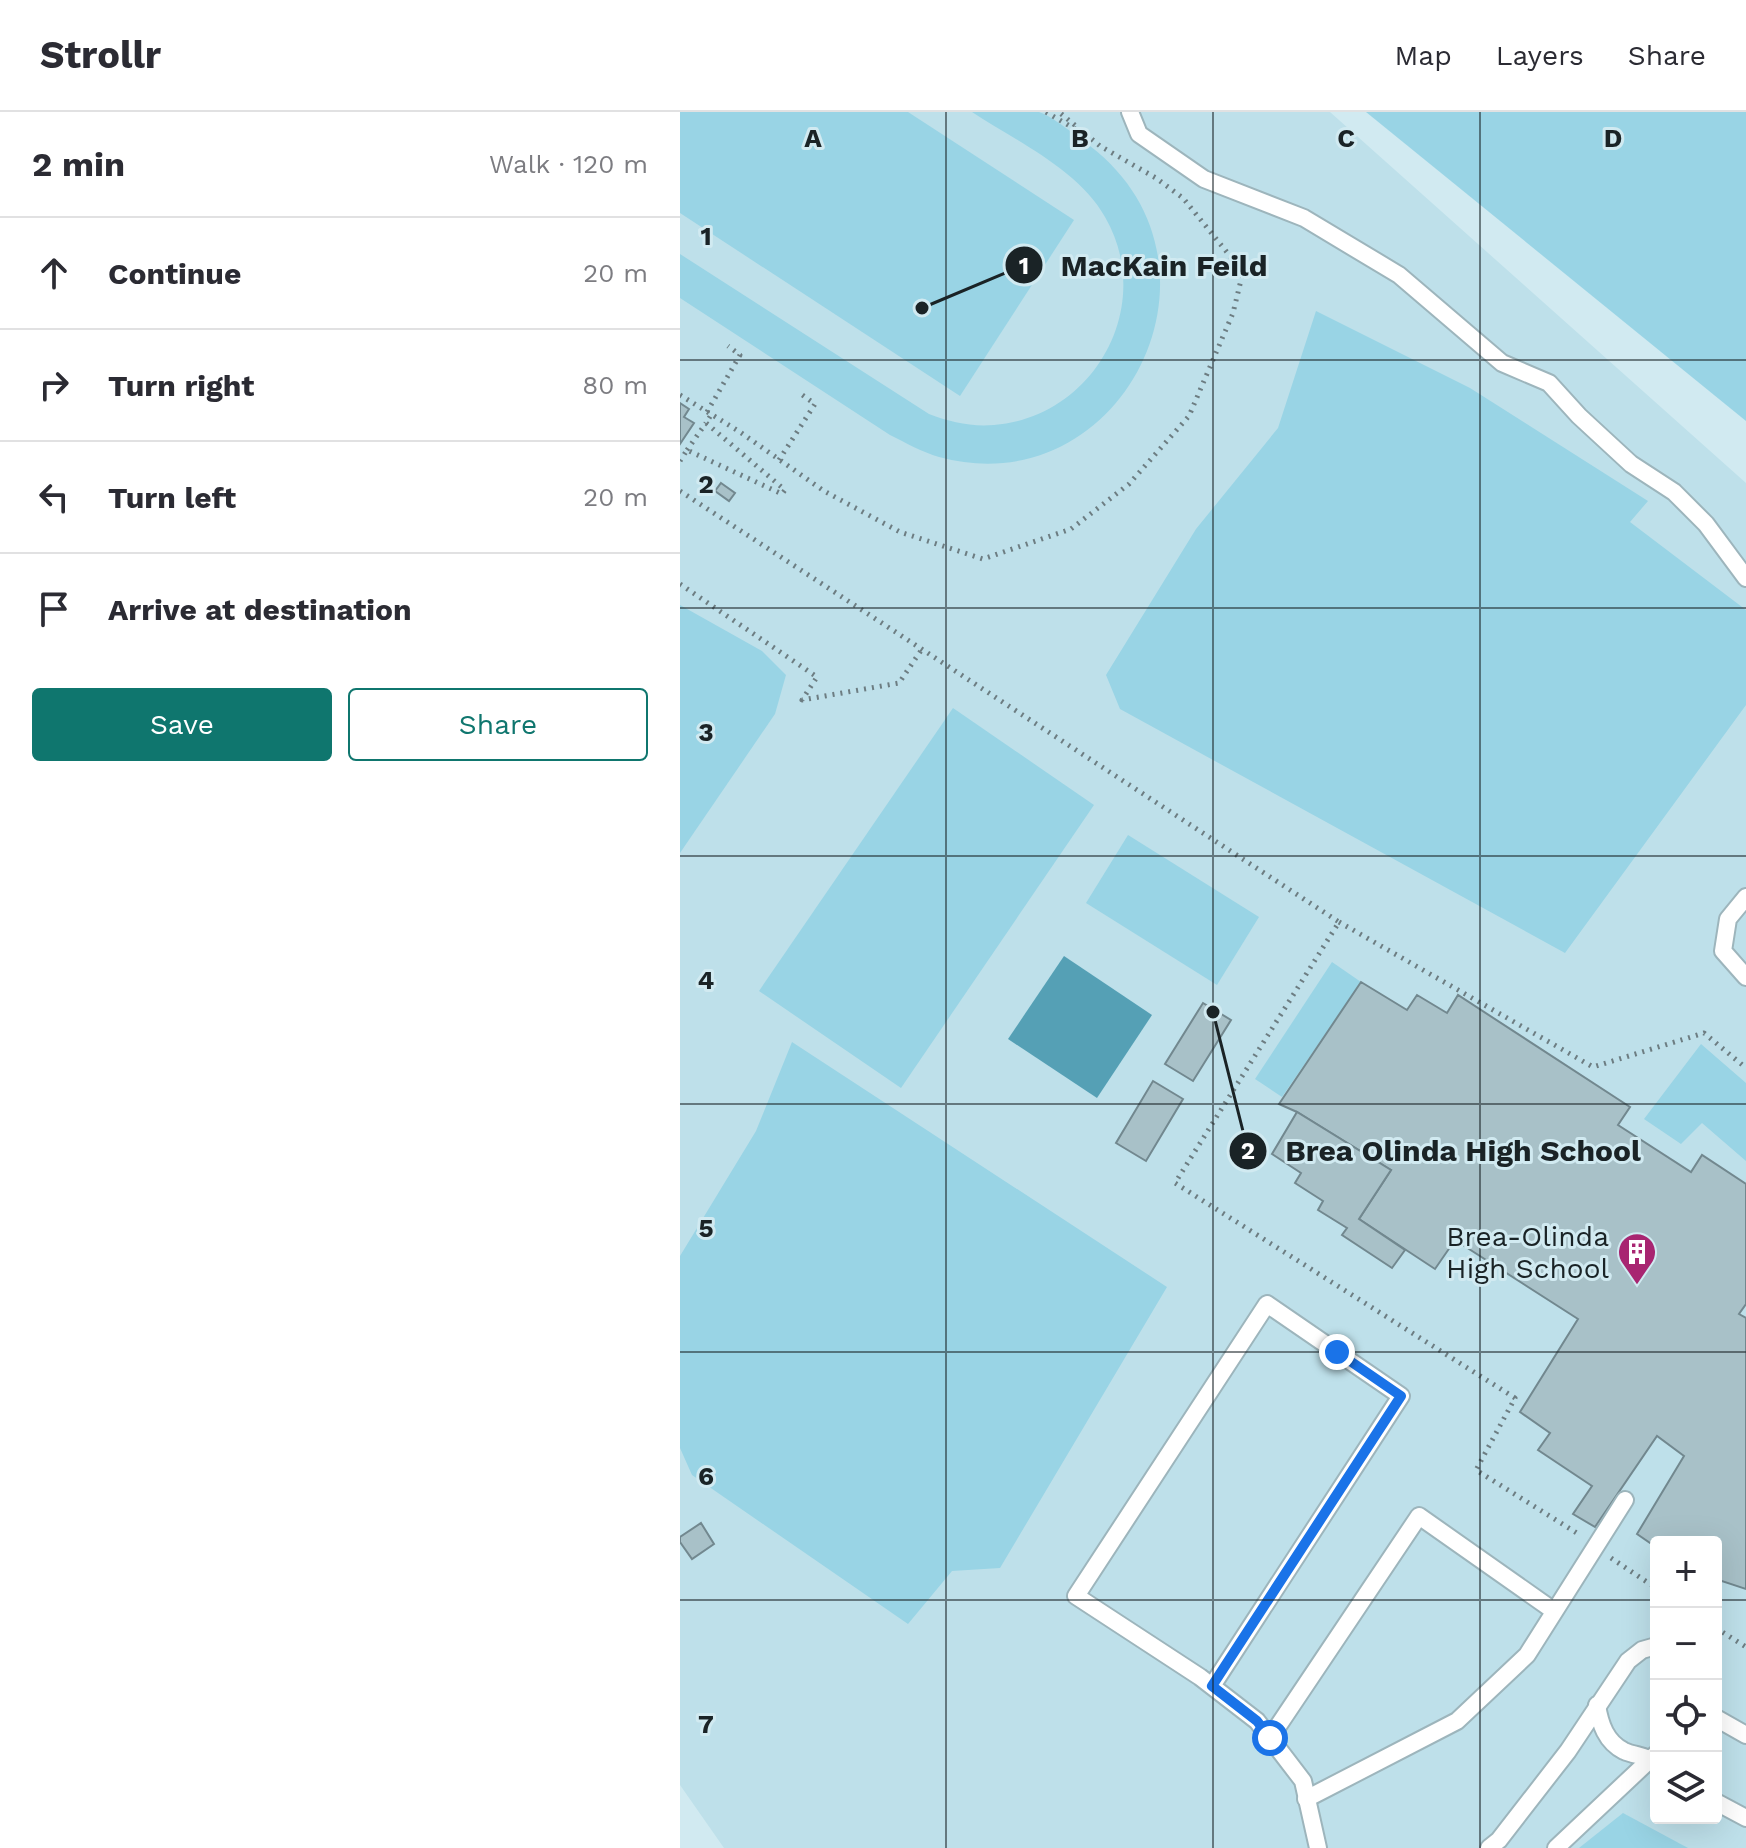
<!DOCTYPE html>
<html lang="en">
<head>
<meta charset="utf-8">
<style>
  :root { --surface:#fff; --page:#f7f7f7; --text:#2b2b33; --muted:#7c7c81; --line:#e1e1e2; --accent:#0f766e }
  body { margin:0; font-family:"Work Sans",sans-serif; background:var(--page); color:var(--text) }
  .controls { position:absolute; right:24px; bottom:24px; display:grid; overflow:hidden; border-radius:8px; box-shadow:0 8px 32px #0002 }
  .controls button { width:72px; height:72px; display:grid; place-items:center; padding:0; border:0; border-bottom:2px solid var(--line); background:var(--surface); color:var(--text); font:40px sans-serif }
  .stop { position:absolute; width:24px; height:24px; margin:-18px; border:6px solid #1a73e8; border-radius:50%; background:#fff }
  .stop.end { background:#1a73e8; border-color:#fff; box-shadow:0 2px 8px #0008 }
  .list { margin:0; padding:0; list-style:none }
  h2 { display:flex; justify-content:space-between; align-items:center; height:104px; margin:0; padding:0 32px; font-size:34px }
  h2 small { font-size:26px; font-weight:400; color:var(--muted) }
  .list li { display:grid; grid-template-columns:52px 1fr auto; gap:24px; align-items:center; box-sizing:border-box; height:112px; padding:0 32px; border-top:2px solid var(--line) }
  .list b { display:block; font-size:30px; white-space:nowrap }
  .list em { font-size:26px; font-style:normal; color:var(--muted) }
  .actions { display:flex; gap:16px; padding:24px 32px }
  .actions a { flex:1; padding:18px 0; border:2px solid var(--accent); border-radius:8px; text-align:center; font-size:28px; color:var(--accent) }
  .actions .main { background:var(--accent); color:#fff }
  .icon { flex:none; width:44px; height:44px; fill:none; stroke:currentColor; stroke-width:2; stroke-linecap:round; stroke-linejoin:round }
  .map { position:relative; flex:none; width:1066px; height:1736px; overflow:hidden }
  header { display:flex; align-items:center; gap:48px; box-sizing:border-box; height:112px; padding:0 40px; background:var(--surface); border-bottom:2px solid var(--line) }
  header strong { font-size:38px }
  nav { display:flex; gap:44px; margin-inline-start:auto; font-size:28px }
  main { display:flex }
  aside { flex:1; background:var(--surface) }
  .map>svg:first-child { display:block }
  .built { fill:#bee0ea; fill-rule:evenodd }
  .green { fill:#99d4e5 }
  .water { fill:#55a0b5 }
  .building { fill:#a8c1c8; stroke:#72888f; stroke-width:2 }
  .lines { fill:none; stroke-linecap:round; stroke-linejoin:round }
  .service-casing { stroke:#9db5bc; stroke-width:20 }
  .path { stroke:#6d7d82; stroke-width:5; stroke-dasharray:2 6; stroke-linecap:butt }
  .service { stroke:#fff; stroke-width:16 }
  .route { stroke:#1a73e8; stroke-width:10 }
  .grid { fill:none; stroke:#1a2326; stroke-width:2; stroke-opacity:0.55 }
  .labels { text-anchor:middle; dominant-baseline:central; stroke-width:6; stroke-linejoin:round; paint-order:stroke }
  .poi-label { font-size:28px; fill:#1a2326; stroke:#d1eaf1; text-anchor:end }
  .grid-label { font-size:26px; text-anchor:middle; font-weight:bold; fill:#1a2326; stroke:#d1eaf1; stroke-width:6; stroke-linejoin:round; paint-order:stroke }
  .leader { fill:none; stroke:#1a2326; stroke-width:3 }
  .callout-dot { fill:#1a2326; stroke:#d1eaf1; stroke-width:3 }
  .mark-label { font-size:24px; text-anchor:middle; font-weight:bold; fill:#fff }
  .callout-label { font-size:30px; text-anchor:middle; font-weight:bold; fill:#1a2326; stroke:#d1eaf1; stroke-width:6; stroke-linejoin:round; paint-order:stroke }
</style>
</head>
<body>
<header>
<strong>Strollr</strong>
<nav><a>Map</a><a>Layers</a><a>Share</a></nav>
</header>
<main>
<aside>
<h2>2 min<small>Walk · 120 m</small></h2>
<ul class="list">
<li><svg class="icon" aria-label="ahead" viewBox="0 0 24 24"><path d="M12 20V5M6 11l6-6 6 6"/></svg><div><b>Continue</b></div><em>20 m</em></li>
<li><svg class="icon" aria-label="right" viewBox="0 0 24 24"><path d="M7 20v-9h11M14 6l5 5-5 5"/></svg><div><b>Turn right</b></div><em>80 m</em></li>
<li><svg class="icon" aria-label="left" viewBox="0 0 24 24"><path d="M17 20v-9H6M10 6l-5 5 5 5"/></svg><div><b>Turn left</b></div><em>20 m</em></li>
<li><svg class="icon" aria-label="arrive" viewBox="0 0 24 24"><path d="M6 21V4h12l-3 4 3 4H6"/></svg><div><b>Arrive at destination</b></div></li>
</ul>
<div class="actions"><a class="main">Save</a><a>Share</a></div>
</aside>
<div class="map">
<svg width="1066" height="1736" viewBox="0 0 1066 1736">
  <rect width="100%" height="100%" fill="#d1eaf1"/>
  <path class="built" d="M 0,0 L 650,0 L 1066,371 L 1066,1736 L 44,1736 L 0,1673 ZM 976,1430 L 1036,1430 L 1036,1706 L 976,1706 Z"/>
  <g class="green">
    <polygon points="0,0 228,0 394,108 280,284 0,101"/>
    <path d="M 292,0 C 309,0 345,0 359,0 C 372,4 398,25 410,34 C 563,151 444,395 259,345 C 242,340 226,331 210,323 L 0,186 L 0,142 L 249,302 C 270,310 291,315 314,313 C 415,305 476,193 425,105 C 399,58 336,29 292,0 Z"/>
    <polygon points="686,0 1066,0 1066,309"/>
    <polygon points="636,199 790,276 968,389 950,410 1066,498 1066,593 885,841 440,597 426,563 516,417 598,316"/>
    <polygon points="0,493 82,539 106,563 95,602 0,741"/>
    <polygon points="273,596 414,693 221,976 79,879"/>
    <polygon points="448,723 579,805 537,873 406,791"/>
    <polygon points="652,850 681,870 602,985 575,967"/>
    <polygon points="112,930 487,1175 320,1456 272,1459 228,1512 12,1363 0,1336 0,1144 76,1019"/>
    <polygon points="1021,932 1066,971 1066,1049 1022,1011 1001,1032 964,1007"/>
    <polygon points="943,1701 1008,1736 899,1736"/>
  </g>
  <polygon class="water" points="384,844 472,903 417,986 328,927"/>
  <g class="building">
    <polygon points="0,291 9,297 4,305 14,311 0,332"/>
    <polygon points="41,371 55,381 49,389 35,379"/>
    <polygon points="681,870 727,898 737,883 767,901 778,883 950,995 938,1013 1011,1060 1022,1043 1066,1072 1066,1192 1059,1202 1066,1206 1066,1477 1042,1469 1036,1472 1036,1430 976,1430 976,1435 957,1422 1004,1344 977,1324 915,1415 893,1402 912,1374 858,1338 870,1321 840,1300 898,1207 775,1128 755,1157 679,1107 711,1058 617,1000 599,992"/>
    <polygon points="523,891 551,908 513,969 485,952"/>
    <polygon points="473,969 503,987 466,1049 436,1031"/>
    <polygon points="617,1000 711,1058 679,1107 725,1138 712,1156 662,1123 667,1116 638,1098 643,1089 615,1071 621,1061 592,1042"/>
    <polygon points="21,1411 34,1432 12,1447 0,1430 0,1425"/>
  </g>
  <g class="lines">
    <g class="service-casing">
      <g id="service">
        <polyline points="450,0 459,22 524,67 624,106 719,163 822,251 869,271 899,304 951,352 994,380 1026,412 1066,466"/>
        <polyline points="1066,785 1048,807 1043,839 1066,865"/>
        <polyline points="532,1574 721,1284 587,1192 396,1484 520,1565 577,1609 623,1669 638,1736"/>
        <path d="M 917,1593 C 920,1612 926,1630 944,1639 C 955,1644 966,1643 976,1651"/>
        <polyline points="1036,1606 1066,1623"/>
        <polyline points="590,1626 739,1404 874,1499"/>
        <polyline points="626,1687 777,1609 847,1543 945,1388"/>
        <polyline points="1036,1690 1066,1706"/>
        <polyline points="809,1736 819,1728 888,1639 948,1549 962,1538 976,1534"/>
        <polyline points="876,1736 976,1642"/>
      </g>
    </g>
    <g class="path">
      <polyline points="366,0 400,20"/>
      <polyline points="0,283 60,320 144,379 220,420 303,447 391,417 449,372 509,304 553,201 563,160 503,86 476,66 420,34 379,0"/>
      <polyline points="27,300 60,243 48,234"/>
      <polyline points="7,338 26,311"/>
      <polyline points="99,348 135,292 121,282"/>
      <polyline points="0,349 7,338 102,382 105,378 26,311 31,303"/>
      <polyline points="0,379 659,810 495,1071 835,1286 796,1358 900,1423"/>
      <polyline points="0,472 137,565 122,588 219,571 242,537"/>
      <polyline points="659,810 913,955 1024,921 1066,956"/>
      <polyline points="931,1446 976,1476"/>
      <polyline points="1036,1516 1066,1535"/>
    </g>
    <use href="#service" class="service"/>
  </g>
  <g class="lines">
    <polyline class="route" points="590,1626 577,1609 532,1574 721,1284 657,1240"/>
  </g>
  <path class="grid" d="M 266,0 L 266,1736M 533,0 L 533,1736M 800,0 L 800,1736M 0,248 L 1066,248M 0,496 L 1066,496M 0,744 L 1066,744M 0,992 L 1066,992M 0,1240 L 1066,1240M 0,1488 L 976,1488M 1036,1488 L 1066,1488"/>
  <defs>
    <g id="building-pin" transform="scale(2)"><path d="M0 17L-7.5 6A9.5 9.5 0 1 1 7.5 6Z" fill="#a82571" stroke="#d1eaf1"/><path d="M-4-6H4V6H1V3H-1V6H-4ZM-2.5-4.3h1.7v1.8h-1.7ZM.8-4.3h1.7v1.8H.8ZM-2.5-1h1.7V.8h-1.7ZM.8-1h1.7V.8H.8Z" fill="#fff"/></g>
  </defs>
  <g fill-rule="evenodd">
    <use href="#building-pin" x="957" y="1140"/>
  </g>
  <g class="labels">
    <g class="poi-label">
      <text x="929" y="1124">Brea-Olinda<tspan x="929" dy="32">High School</tspan></text>
    </g>
  </g>
  <g class="grid-label">
    <text x="133" y="35">A</text>
    <text x="400" y="35">B</text>
    <text x="666" y="35">C</text>
    <text x="933" y="35">D</text>
    <text x="26" y="133">1</text>
    <text x="26" y="381">2</text>
    <text x="26" y="629">3</text>
    <text x="26" y="877">4</text>
    <text x="26" y="1125">5</text>
    <text x="26" y="1373">6</text>
    <text x="26" y="1621">7</text>
  </g>
  <path class="leader" d="M242 196L344 153M533 900L568 1039"/>
  <g class="callout-dot">
    <circle cx="242" cy="196" r="8"/>
    <circle cx="533" cy="900" r="8"/>
    <circle cx="344" cy="153" r="20"/>
    <circle cx="568" cy="1039" r="20"/>
  </g>
  <g class="mark-label">
    <text x="344" y="162">1</text>
    <text x="568" y="1047">2</text>
  </g>
  <g class="callout-label">
    <text x="484" y="164">MacKain Feild</text>
    <text x="783" y="1049">Brea Olinda High School</text>
  </g>
</svg>
<div class="controls">
<button>+</button>
<button>−</button>
<button><svg class="icon" aria-label="locate" viewBox="0 0 24 24"><circle cx="12" cy="12" r="6"/><path d="M12 2v4M12 18v4M2 12h4M18 12h4"/></svg></button>
<button><svg class="icon" aria-label="layers" viewBox="0 0 24 24"><path d="M12 4l9 5-9 5-9-5zM3 14l9 5 9-5"/></svg></button>
</div>
<div class="stop" style="left:590px;top:1626px"></div>
<div class="stop end" style="left:657px;top:1240px"></div>
</div>
</main>
</body>
</html>
